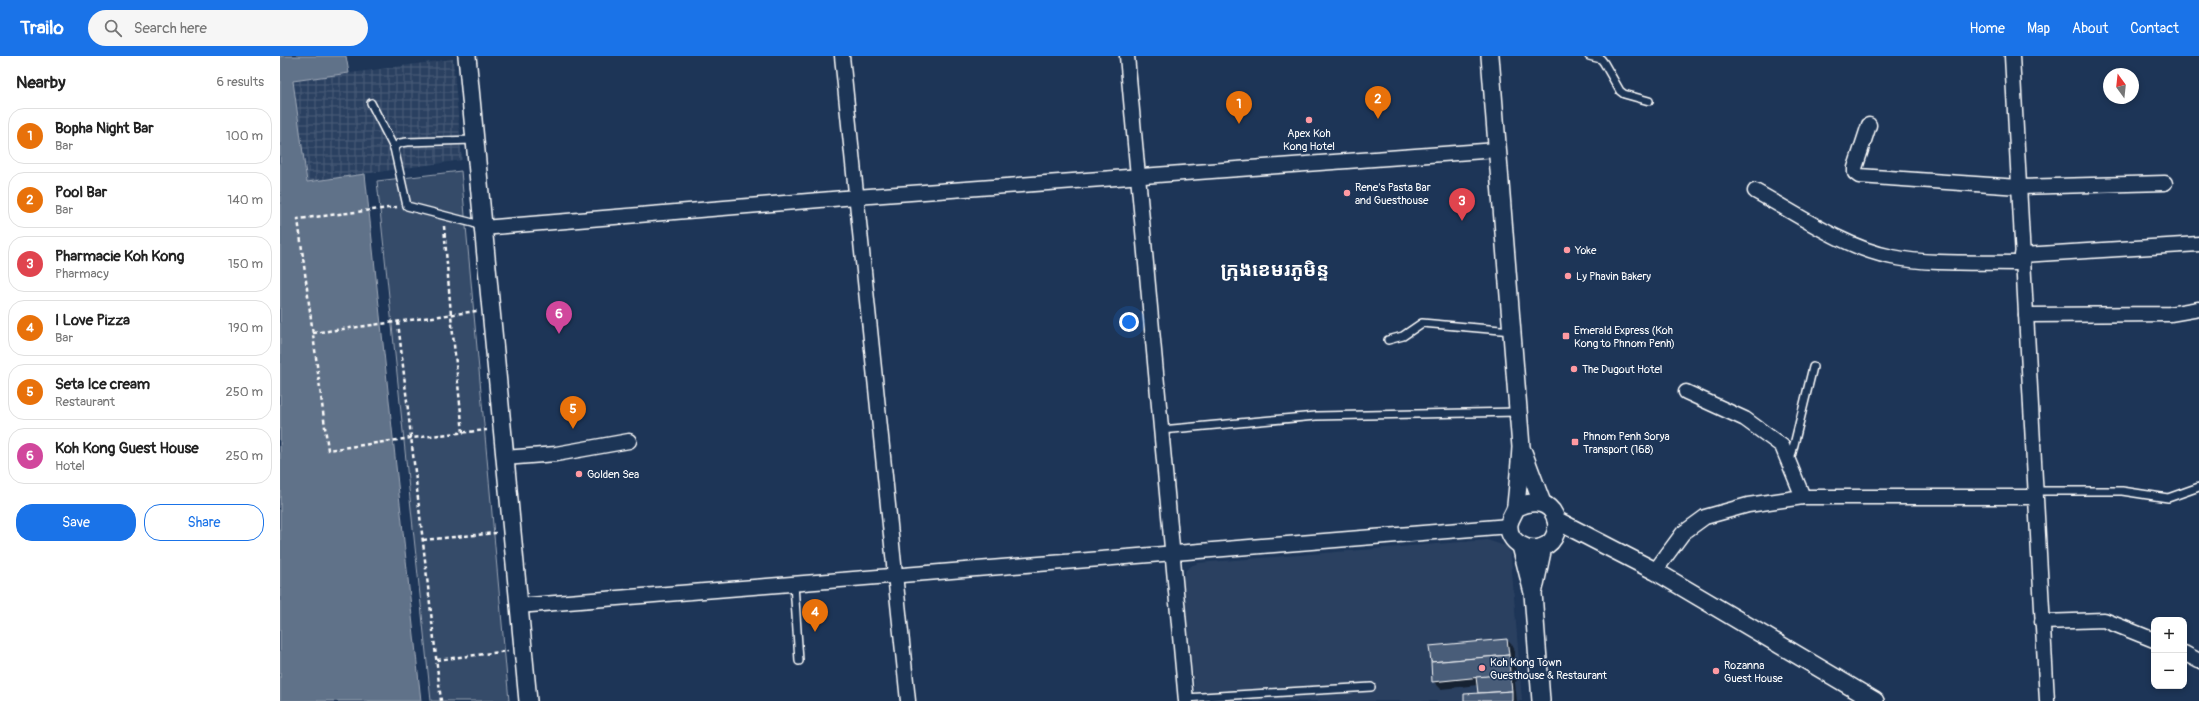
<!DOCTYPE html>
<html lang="en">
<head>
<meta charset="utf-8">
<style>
  :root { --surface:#fff; --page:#f6f6f6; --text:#222; --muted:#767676; --line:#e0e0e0; --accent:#1a73e8 }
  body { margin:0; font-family:Pangolin,"Noto Sans Khmer",sans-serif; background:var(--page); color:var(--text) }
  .controls { position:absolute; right:12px; bottom:12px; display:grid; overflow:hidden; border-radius:8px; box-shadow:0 2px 6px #0003 }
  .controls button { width:36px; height:36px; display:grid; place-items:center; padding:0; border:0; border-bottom:1px solid var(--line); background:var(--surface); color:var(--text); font:20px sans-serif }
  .compass { position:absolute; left:1823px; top:12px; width:36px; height:36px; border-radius:50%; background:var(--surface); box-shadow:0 2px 6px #0003; rotate:345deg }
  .you { position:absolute; left:849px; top:266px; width:14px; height:14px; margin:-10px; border:3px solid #fff; border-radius:50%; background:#1a73e8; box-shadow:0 0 0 6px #1a73e833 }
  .badge { display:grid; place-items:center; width:26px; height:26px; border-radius:50%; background:var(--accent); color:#fff; font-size:13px; font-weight:700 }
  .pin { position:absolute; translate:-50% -33px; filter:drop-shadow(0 1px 2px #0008) }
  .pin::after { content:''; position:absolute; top:21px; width:14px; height:12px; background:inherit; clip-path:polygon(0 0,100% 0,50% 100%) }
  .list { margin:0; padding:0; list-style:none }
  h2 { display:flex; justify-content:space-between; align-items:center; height:52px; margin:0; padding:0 16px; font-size:17px }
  h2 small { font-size:13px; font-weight:400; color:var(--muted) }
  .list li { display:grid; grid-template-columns:26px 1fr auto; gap:12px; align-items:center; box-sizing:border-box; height:56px; margin:0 8px 8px; padding:0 8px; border:1px solid var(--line); border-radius:16px }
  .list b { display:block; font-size:15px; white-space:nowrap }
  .list p { margin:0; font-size:13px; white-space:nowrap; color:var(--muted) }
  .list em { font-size:13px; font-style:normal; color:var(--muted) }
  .actions { display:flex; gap:8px; padding:12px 16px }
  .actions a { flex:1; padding:9px 0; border:1px solid var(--accent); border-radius:16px; text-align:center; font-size:14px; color:var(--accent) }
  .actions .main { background:var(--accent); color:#fff }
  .icon { flex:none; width:22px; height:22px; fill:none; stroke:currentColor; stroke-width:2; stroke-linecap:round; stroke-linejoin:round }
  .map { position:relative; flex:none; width:1919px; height:645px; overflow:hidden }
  header { display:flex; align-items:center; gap:24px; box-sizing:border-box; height:56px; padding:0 20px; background:var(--accent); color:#fff }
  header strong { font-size:19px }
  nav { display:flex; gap:22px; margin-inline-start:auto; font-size:14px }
  .search { width:280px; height:36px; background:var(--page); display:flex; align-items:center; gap:10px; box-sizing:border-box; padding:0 14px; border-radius:22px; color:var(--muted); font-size:15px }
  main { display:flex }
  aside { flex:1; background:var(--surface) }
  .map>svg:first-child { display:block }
  .built { fill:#2a4161 }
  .industrial { fill:url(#industrial-grid) }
  .green { fill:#364b69; stroke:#9aa5b4 }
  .water { fill:#617289; stroke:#a0aab8 }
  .shadow { fill:#0007 }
  .building { fill:#4a5d79; stroke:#fff }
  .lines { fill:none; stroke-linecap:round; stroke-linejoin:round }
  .service-casing { stroke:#fff; stroke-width:10 }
  .minor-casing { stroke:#fff; stroke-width:17 }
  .tertiary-casing { stroke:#fff; stroke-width:20 }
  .path { stroke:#fff; stroke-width:2.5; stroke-dasharray:4 3; stroke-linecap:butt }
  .service { stroke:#1d3557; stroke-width:7 }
  .minor { stroke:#1d3557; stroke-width:14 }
  .tertiary { stroke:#1d3557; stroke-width:17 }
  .poi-dot { fill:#ff9aa2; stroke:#1d3557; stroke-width:1.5 }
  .labels { text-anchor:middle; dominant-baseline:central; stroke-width:3; stroke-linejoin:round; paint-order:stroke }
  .poi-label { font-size:11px; fill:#fff; stroke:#1d3557; text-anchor:start }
  .town-label { font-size:19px; font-weight:bold; fill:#fff; stroke:#1d3557 }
</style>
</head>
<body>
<header>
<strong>Trailo</strong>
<div class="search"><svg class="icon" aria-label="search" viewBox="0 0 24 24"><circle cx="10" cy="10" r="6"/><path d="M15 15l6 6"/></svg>Search here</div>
<nav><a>Home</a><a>Map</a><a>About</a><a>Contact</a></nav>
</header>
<main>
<aside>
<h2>Nearby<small>6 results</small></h2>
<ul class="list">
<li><span class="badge" style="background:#e8710a">1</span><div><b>Bopha Night Bar</b><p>Bar</p></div><em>100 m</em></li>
<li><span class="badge" style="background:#e8710a">2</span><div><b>Pool Bar</b><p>Bar</p></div><em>140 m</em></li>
<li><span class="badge" style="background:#e0444e">3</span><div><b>Pharmacie Koh Kong</b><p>Pharmacy</p></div><em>150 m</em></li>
<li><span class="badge" style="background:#e8710a">4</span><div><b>I Love Pizza</b><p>Bar</p></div><em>190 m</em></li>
<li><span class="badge" style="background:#e8710a">5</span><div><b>Seta Ice cream</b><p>Restaurant</p></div><em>250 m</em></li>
<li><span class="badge" style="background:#d1479c">6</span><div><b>Koh Kong Guest House</b><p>Hotel</p></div><em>250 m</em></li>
</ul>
<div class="actions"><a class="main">Save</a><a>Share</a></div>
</aside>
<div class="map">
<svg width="1919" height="645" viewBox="0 0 1919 645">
  <defs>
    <pattern id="industrial-grid" width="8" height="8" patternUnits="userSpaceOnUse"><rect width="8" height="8" fill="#2a4161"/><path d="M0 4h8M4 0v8" fill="none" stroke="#4a5e79"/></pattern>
  </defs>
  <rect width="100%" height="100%" fill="#1d3557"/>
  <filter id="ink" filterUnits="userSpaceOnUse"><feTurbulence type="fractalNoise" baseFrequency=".025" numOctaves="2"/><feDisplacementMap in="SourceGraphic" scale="8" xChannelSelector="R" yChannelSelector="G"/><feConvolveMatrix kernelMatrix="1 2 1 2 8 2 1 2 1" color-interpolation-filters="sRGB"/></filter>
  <g filter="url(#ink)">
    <polygon class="built" points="1207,484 1225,490 1229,494 1231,502 1242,645 916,645 902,527 906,514 911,510 918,507"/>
    <polygon class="industrial" points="173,3 182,104 27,126 13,25"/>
    <polygon class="green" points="181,115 229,645 151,645 97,125"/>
    <polygon class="water" points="0,0 66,0 69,17 13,25 27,126 85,118 141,645 0,645"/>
    <polygon class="shadow" points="1227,584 1234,591 1237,625 1235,626 1237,645 1185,645 1199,638 1198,629 1161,633 1153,625"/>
    <g class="building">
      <polygon points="1227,583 1229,599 1151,606 1149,590"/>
      <polygon points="1229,599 1230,618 1152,626 1151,606"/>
      <polygon points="1230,618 1232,635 1198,637 1196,621"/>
      <polygon points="1232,635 1232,645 1184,645 1184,638"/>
    </g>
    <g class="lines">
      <g class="service-casing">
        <g id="service">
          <polyline points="1309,0 1321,3 1324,7 1340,35 1344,38 1369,45"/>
          <polyline points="91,47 114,92 120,87 127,86 194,84"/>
          <polyline points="114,92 127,150 193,167 202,172"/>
          <polyline points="1108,284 1123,280 1142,267 1232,275"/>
          <polyline points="881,374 1036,360 1238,356"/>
          <polyline points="1510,405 1533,311"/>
          <polyline points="1755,435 1842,435 1888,442 1919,431"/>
          <polyline points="514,528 519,605"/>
          <polyline points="905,642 1091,631"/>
        </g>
      </g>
      <g class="minor-casing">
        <g id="minor">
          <polyline points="562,0 628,645"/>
          <polyline points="847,0 906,645"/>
          <polyline points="1732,0 1767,645"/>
          <polyline points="1589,69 1575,112 1575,117 1579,120 1739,131 1885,127"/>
          <path d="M 1475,135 C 1517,158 1565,192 1612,201 C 1650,209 1703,206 1743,207"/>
          <polyline points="203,172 576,141 1217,94"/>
          <polyline points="1742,199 1919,188"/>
          <polyline points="1746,259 1890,258 1919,253"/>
          <polyline points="1406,336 1465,363 1502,390 1523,441"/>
          <polyline points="224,402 276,398 349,385"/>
          <polyline points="1375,515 1403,477 1425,461 1468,449 1523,441 1755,441"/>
          <polyline points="238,550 1229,470"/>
          <polyline points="1762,566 1824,564 1874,584"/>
          <polyline points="1904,597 1919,605"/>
        </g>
      </g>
      <g class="tertiary-casing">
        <g id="tertiary">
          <polyline points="187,0 248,645"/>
          <path d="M 1210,0 L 1241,391 C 1240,410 1238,429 1236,449 C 1236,456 1230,461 1229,468 C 1227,486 1248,497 1263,491 C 1289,480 1277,431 1236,452"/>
          <polyline points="1243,396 1262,447"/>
          <polyline points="1276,464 1375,515 1595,645"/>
          <polyline points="1241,490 1253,537 1261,645"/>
          <polyline points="1254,533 1263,491"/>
        </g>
      </g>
      <g class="path">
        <polyline points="117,151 18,163 48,394 131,382 207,374"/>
        <polyline points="164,170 171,259 183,377"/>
        <polyline points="118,266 161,645"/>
        <polyline points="33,277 197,255"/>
        <polyline points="143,484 216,477"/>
        <polyline points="157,604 228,595"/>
      </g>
      <use href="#service" class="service"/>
      <use href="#minor" class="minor"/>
      <use href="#tertiary" class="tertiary"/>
    </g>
  </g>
  <g class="poi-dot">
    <circle cx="1029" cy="64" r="4"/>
    <circle cx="1067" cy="137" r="4"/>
    <circle cx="1287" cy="194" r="4"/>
    <circle cx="1288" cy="220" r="4"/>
    <rect x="1282" y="276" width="8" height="8" rx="2"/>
    <circle cx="1294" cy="313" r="4"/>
    <rect x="1291" y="382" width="8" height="8" rx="2"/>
    <circle cx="299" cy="418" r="4"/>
    <circle cx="1202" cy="612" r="4"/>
    <circle cx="1436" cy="615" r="4"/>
  </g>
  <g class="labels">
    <g class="poi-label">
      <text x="1029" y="77" text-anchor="middle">Apex Koh<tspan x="1029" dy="13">Kong Hotel</tspan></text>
      <text x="1075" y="131">Rene's Pasta Bar<tspan x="1075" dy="13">and Guesthouse</tspan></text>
      <text x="1295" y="194">Yoke</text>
      <text x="1296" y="220">Ly Phavin Bakery</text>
      <text x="1294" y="274">Emerald Express (Koh<tspan x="1294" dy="13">Kong to Phnom Penh)</tspan></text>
      <text x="1302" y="313">The Dugout Hotel</text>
      <text x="1303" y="380">Phnom Penh Sorya<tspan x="1303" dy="13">Transport (168)</tspan></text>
      <text x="307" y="418">Golden Sea</text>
      <text x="1210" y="606">Koh Kong Town<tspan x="1210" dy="13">Guesthouse &amp; Restaurant</tspan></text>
      <text x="1444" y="609">Rozanna<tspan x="1444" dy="13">Guest House</tspan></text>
    </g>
    <g class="town-label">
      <text x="995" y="214">ក្រុងខេមរភូមិន្ទ</text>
    </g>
  </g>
</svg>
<div class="controls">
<button>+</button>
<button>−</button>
</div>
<svg class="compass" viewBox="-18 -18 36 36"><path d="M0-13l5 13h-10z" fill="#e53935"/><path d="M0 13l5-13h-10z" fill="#767676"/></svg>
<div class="you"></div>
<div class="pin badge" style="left:959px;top:68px;background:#e8710a">1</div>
<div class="pin badge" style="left:1098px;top:63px;background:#e8710a">2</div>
<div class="pin badge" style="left:1182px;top:165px;background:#e0444e">3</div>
<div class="pin badge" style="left:535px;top:576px;background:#e8710a">4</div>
<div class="pin badge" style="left:293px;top:373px;background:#e8710a">5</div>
<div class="pin badge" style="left:279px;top:278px;background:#d1479c">6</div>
</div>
</main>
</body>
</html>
